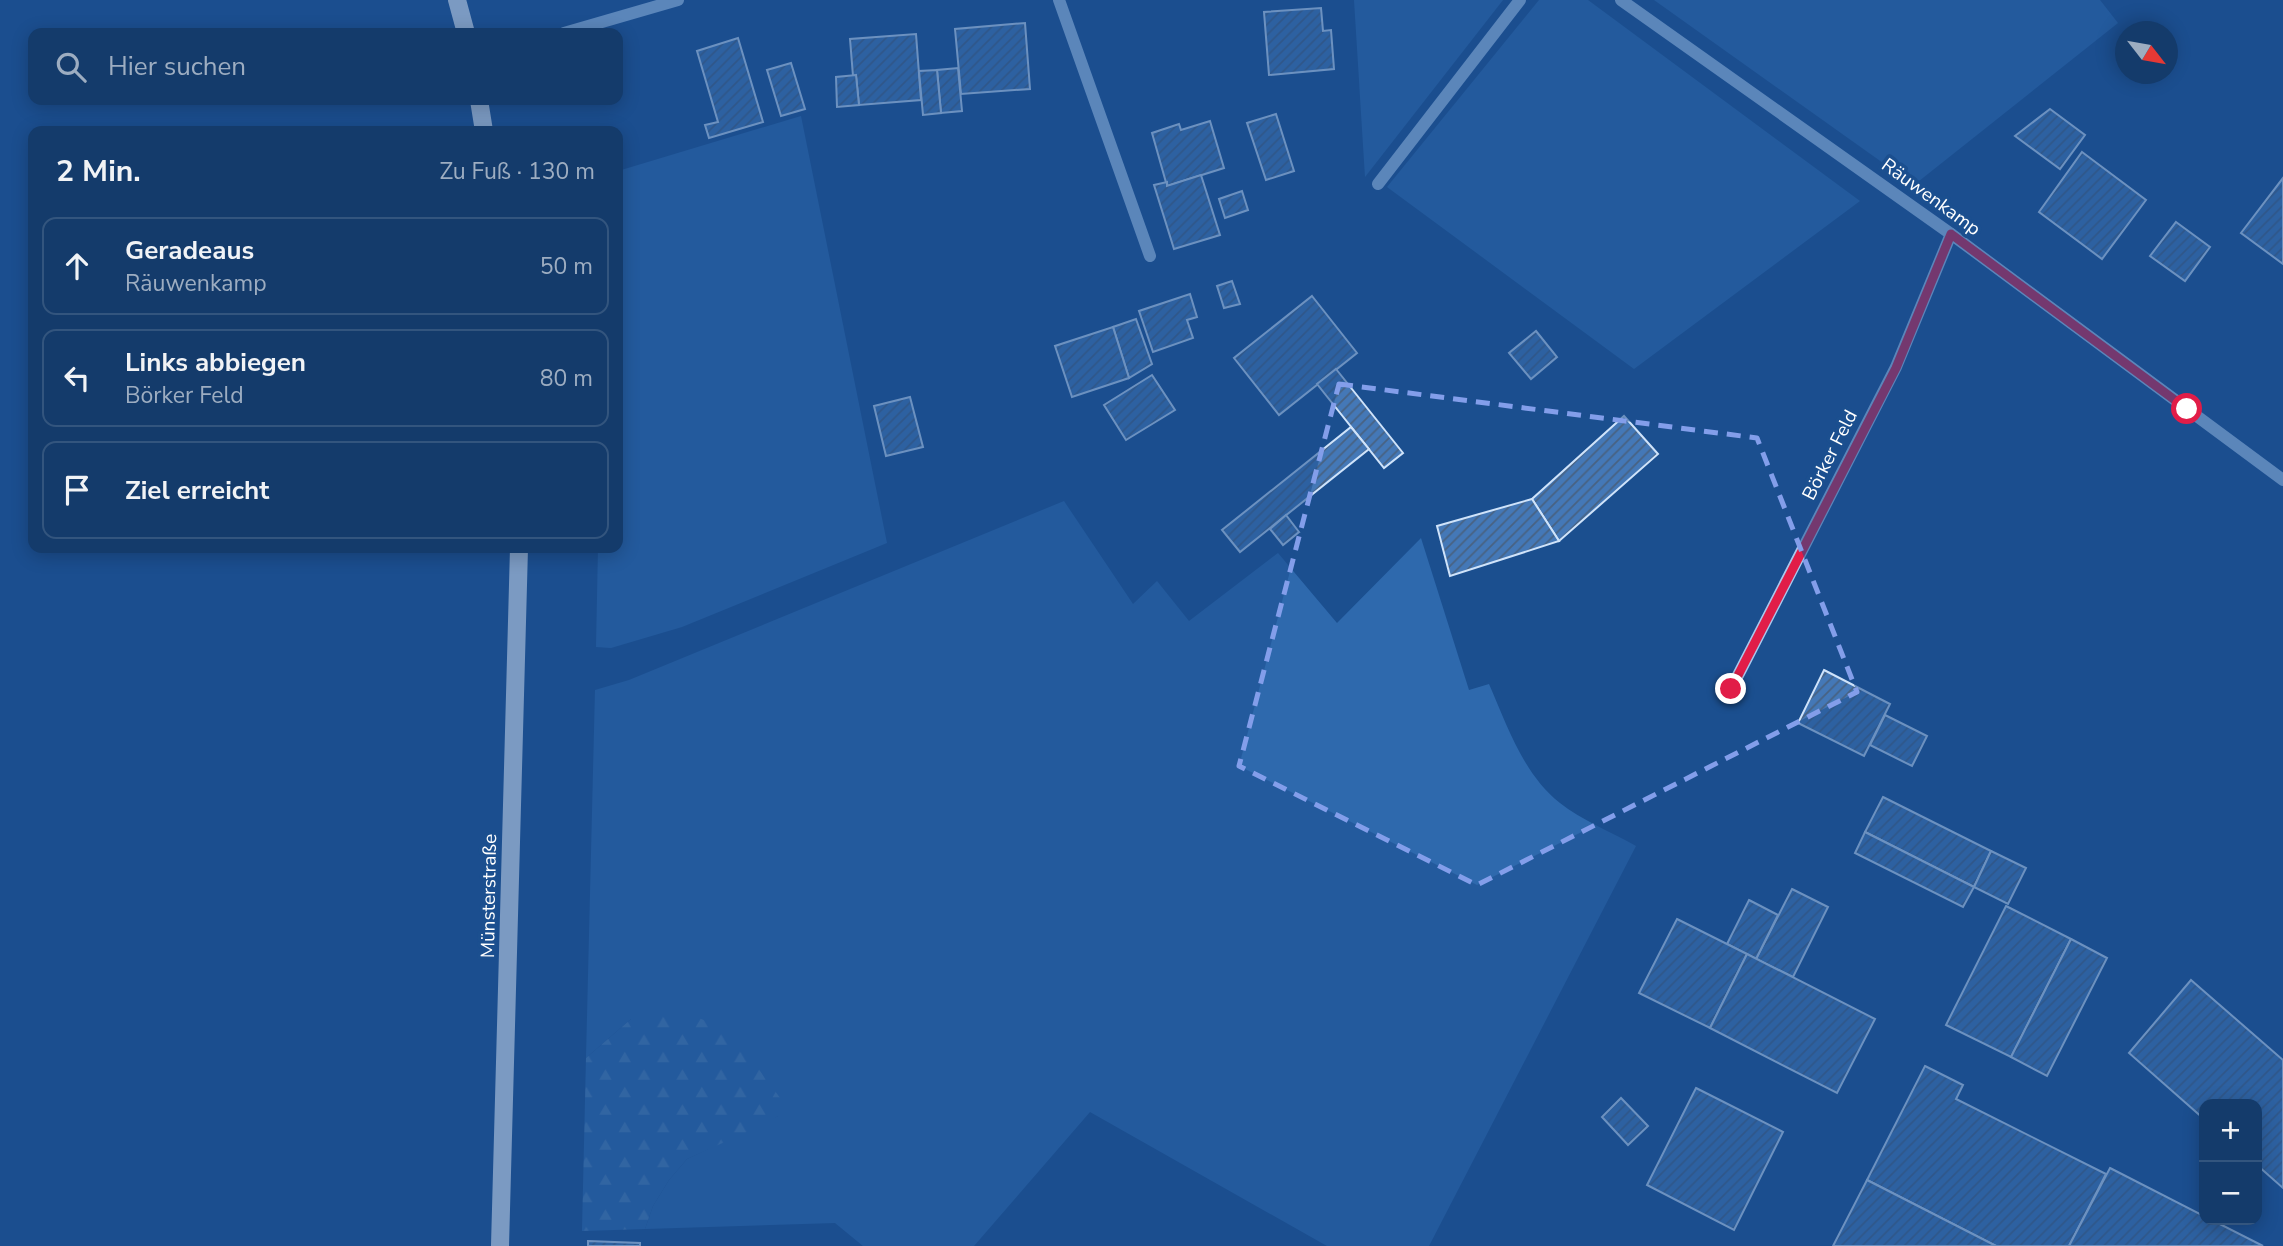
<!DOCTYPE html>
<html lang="de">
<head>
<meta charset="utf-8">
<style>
  :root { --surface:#143b6b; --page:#214673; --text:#f1f3f6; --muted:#9dadc1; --line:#33557e }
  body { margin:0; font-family:"Nunito Sans",sans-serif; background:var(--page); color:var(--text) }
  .controls { position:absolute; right:21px; bottom:21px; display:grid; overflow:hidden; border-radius:14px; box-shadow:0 4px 18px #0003 }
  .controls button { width:63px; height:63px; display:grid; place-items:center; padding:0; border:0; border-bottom:2px solid var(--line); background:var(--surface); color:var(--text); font:35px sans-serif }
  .compass { position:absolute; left:2115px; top:21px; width:63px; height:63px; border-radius:50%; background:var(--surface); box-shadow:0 4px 18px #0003; rotate:121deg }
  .stop { position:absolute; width:21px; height:21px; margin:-16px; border:5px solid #e11d48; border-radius:50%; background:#fff }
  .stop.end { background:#e11d48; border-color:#fff; box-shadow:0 2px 7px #0008 }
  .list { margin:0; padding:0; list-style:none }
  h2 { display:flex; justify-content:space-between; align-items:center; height:91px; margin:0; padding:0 28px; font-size:30px }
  h2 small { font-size:23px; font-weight:400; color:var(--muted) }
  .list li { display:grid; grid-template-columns:46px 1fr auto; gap:21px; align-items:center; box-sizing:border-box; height:98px; margin:0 14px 14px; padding:0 14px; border:2px solid var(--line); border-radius:14px }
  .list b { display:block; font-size:26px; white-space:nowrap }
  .list p { margin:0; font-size:23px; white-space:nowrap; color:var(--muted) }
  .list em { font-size:23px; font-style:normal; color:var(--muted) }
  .icon { flex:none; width:38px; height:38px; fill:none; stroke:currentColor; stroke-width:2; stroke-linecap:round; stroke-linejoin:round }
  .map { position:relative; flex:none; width:2283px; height:1246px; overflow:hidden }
  .search { position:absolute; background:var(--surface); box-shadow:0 4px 18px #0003; left:28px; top:28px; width:595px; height:77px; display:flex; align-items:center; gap:18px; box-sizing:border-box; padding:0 24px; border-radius:14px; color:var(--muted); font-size:26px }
  .panel { position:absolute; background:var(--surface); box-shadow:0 4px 18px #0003; left:28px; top:126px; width:595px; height:427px; border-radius:14px }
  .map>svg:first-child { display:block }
  .grass { fill:#2e69ad }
  .forest { fill:url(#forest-firs) }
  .building { fill:url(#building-hatch); stroke:#cfe3fa; stroke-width:2 }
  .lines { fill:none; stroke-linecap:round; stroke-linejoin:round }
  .minor { stroke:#a9c9ee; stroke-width:12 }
  .major { stroke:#f0f6ff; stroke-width:18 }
  .route { stroke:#e11d48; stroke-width:9 }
  .marked { fill:none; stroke:#839eea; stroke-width:5; stroke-dasharray:14 9; stroke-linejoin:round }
  .labels { text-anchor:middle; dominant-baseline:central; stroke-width:7; stroke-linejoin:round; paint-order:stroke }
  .street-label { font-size:19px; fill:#fff; stroke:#1b4f8f }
</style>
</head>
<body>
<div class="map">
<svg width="2283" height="1246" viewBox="0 0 2283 1246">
  <defs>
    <pattern id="forest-firs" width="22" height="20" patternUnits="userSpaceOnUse" patternTransform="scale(1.75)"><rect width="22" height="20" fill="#2e69ad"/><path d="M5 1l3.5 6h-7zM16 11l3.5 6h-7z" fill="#4d80b9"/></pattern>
    <pattern id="building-hatch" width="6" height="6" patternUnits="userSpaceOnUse" patternTransform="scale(1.75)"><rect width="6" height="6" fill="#4478b7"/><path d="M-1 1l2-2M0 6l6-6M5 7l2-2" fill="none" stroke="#486282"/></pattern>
  </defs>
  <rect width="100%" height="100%" fill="#1b4f8f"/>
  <g class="grass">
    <polygon points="1354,0 1503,0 1365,177"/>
    <polygon points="1539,0 1588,0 1860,201 1634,369 1387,187"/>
    <polygon points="1654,0 2100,0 2118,23 1914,185"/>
    <polygon points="801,116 887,543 682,627 611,648 596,647 598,548 618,548 618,171"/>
    <path d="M 1064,501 L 1133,604 L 1157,581 L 1189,621 L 1278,553 L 1337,623 L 1421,538 L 1469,690 L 1489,684 C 1507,725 1523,774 1560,803 C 1580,819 1613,833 1636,846 L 1429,1246 L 1327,1246 L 1090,1112 L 974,1246 L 863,1246 L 835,1223 L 645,1229 L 653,1206 L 669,1180 L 687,1159 L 778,1116 L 631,1019 L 586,1058 L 595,690 L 629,680 Z"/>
  </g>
  <path class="forest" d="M 657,1012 C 729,1012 744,1052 784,1103 L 778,1116 L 767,1123 L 687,1159 L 669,1180 L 653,1206 L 645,1229 L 582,1231 L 586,1058 L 631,1019 Z"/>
  <g class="building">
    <polygon points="1321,8 1323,31 1331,30 1334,69 1269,75 1264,12"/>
    <polygon points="1025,23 1030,89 961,94 955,29"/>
    <polygon points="916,34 921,100 859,105 856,75 853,76 850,39"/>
    <polygon points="738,38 763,122 709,138 705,125 718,122 697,51"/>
    <polygon points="791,63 805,109 781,116 767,70"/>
    <polygon points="958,68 962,111 941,113 937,70"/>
    <polygon points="937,70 941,113 923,115 919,71"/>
    <polygon points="856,75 859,105 837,107 836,77"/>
    <polygon points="2050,109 2085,135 2060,169 2015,136"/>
    <polygon points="1276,114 1294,171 1266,180 1247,123"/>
    <polygon points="1210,121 1224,168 1167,186 1152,133 1179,124 1181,130"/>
    <polygon points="2082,152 2146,200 2102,259 2039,212"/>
    <polygon points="1201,175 1220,235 1174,249 1154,185 1167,182 1167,186"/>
    <polygon points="2283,178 2283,264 2241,233"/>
    <polygon points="1242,191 1248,210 1225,218 1219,199"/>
    <polygon points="2176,222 2210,247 2185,281 2150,256"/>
    <polygon points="1232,281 1240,304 1224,308 1217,286"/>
    <polygon points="1190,294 1197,317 1187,320 1193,338 1153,352 1139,311"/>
    <polygon points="1312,296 1357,353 1279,415 1234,358"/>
    <polygon points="1136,319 1152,364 1129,378 1113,327"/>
    <polygon points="1113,327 1129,378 1072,397 1055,346"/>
    <polygon points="1536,331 1557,357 1531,379 1509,353"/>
    <polygon points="1336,369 1403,453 1384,468 1317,384"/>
    <polygon points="1152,375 1175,410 1126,440 1104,405"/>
    <polygon points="910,397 923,447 886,456 874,406"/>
    <polygon points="1624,416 1658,454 1559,541 1532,499"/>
    <polygon points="1351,427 1369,449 1240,552 1222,530"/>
    <polygon points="1532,499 1559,541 1450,576 1437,526"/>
    <polygon points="1286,515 1299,532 1283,545 1270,529"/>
    <polygon points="1824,670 1890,704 1864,756 1798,723"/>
    <polygon points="1885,715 1927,736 1912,766 1870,745"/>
    <polygon points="1883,797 1991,851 1974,887 1865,832"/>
    <polygon points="1865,832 1974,887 1963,907 1855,853"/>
    <polygon points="1991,851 2026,868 2008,904 1974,887"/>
    <polygon points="1792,889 1828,907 1793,977 1756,959"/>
    <polygon points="1749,900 1778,915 1756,959 1727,944"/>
    <polygon points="2006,906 2071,939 2011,1057 1946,1025"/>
    <polygon points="1677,919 1747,954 1710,1028 1639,993"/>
    <polygon points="2071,939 2107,958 2047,1076 2011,1057"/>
    <polygon points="1747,954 1875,1019 1837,1093 1710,1028"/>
    <polygon points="2191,980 2283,1060 2283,1188 2257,1165 2257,1104 2204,1104 2204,1119 2129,1053"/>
    <polygon points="1925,1066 1963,1085 1956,1099 2106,1174 2069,1246 1996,1246 1867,1180"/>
    <polygon points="1696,1088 1783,1132 1734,1230 1647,1185"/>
    <polygon points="1621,1098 1648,1126 1628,1145 1602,1117"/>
    <polygon points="2110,1168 2204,1216 2204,1220 2212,1220 2263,1246 2069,1246"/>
    <polygon points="1867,1180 1996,1246 1833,1246"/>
    <polygon points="588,1241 640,1243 640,1246 588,1246"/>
  </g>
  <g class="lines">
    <g class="minor">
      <polyline points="1059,0 1150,256"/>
      <polyline points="1621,0 1951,234 2283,480"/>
      <polyline points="564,33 678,0"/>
      <polyline points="1378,184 1520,0"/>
      <polyline points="1731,689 1896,367 1951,234"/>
    </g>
    <g class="major">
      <polyline points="457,0 466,33"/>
      <polyline points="479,100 484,131"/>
      <polyline points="500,1246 519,548"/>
    </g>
  </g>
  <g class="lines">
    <polyline class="route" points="1731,689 1896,368 1951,234 2187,409"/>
  </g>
  <path d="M0 0H2283V1246H0ZM 1339,384 L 1757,438 L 1857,692 L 1477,885 L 1239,766 Z" fill="#1b4f8f" fill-opacity=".55" fill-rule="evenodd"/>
  <path class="marked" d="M 1339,384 L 1757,438 L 1857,692 L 1477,885 L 1239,766 Z"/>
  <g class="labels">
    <g class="street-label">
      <text transform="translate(1931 197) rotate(36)">Räuwenkamp</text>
      <text transform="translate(1830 455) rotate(-63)">Börker Feld</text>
      <text transform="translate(489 896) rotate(-89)">Münsterstraße</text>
    </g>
  </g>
</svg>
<div class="controls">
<button>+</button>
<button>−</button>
</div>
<svg class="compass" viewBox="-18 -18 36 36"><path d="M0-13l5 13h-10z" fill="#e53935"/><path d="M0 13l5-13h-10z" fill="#9dadc1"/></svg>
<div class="stop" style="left:2187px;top:409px"></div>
<div class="stop end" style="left:1731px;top:689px"></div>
<div class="search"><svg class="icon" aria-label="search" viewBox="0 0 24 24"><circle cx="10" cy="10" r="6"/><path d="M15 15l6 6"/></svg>Hier suchen</div>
<section class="panel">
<h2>2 Min.<small>Zu Fuß · 130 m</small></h2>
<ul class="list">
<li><svg class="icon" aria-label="ahead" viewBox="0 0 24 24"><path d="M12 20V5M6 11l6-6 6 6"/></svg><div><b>Geradeaus</b><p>Räuwenkamp</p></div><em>50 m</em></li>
<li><svg class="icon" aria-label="left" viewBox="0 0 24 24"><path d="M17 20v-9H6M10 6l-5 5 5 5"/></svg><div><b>Links abbiegen</b><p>Börker Feld</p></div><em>80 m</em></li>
<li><svg class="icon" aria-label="arrive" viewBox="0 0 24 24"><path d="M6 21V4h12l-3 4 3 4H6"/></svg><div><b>Ziel erreicht</b></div></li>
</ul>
</section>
</div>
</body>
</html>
